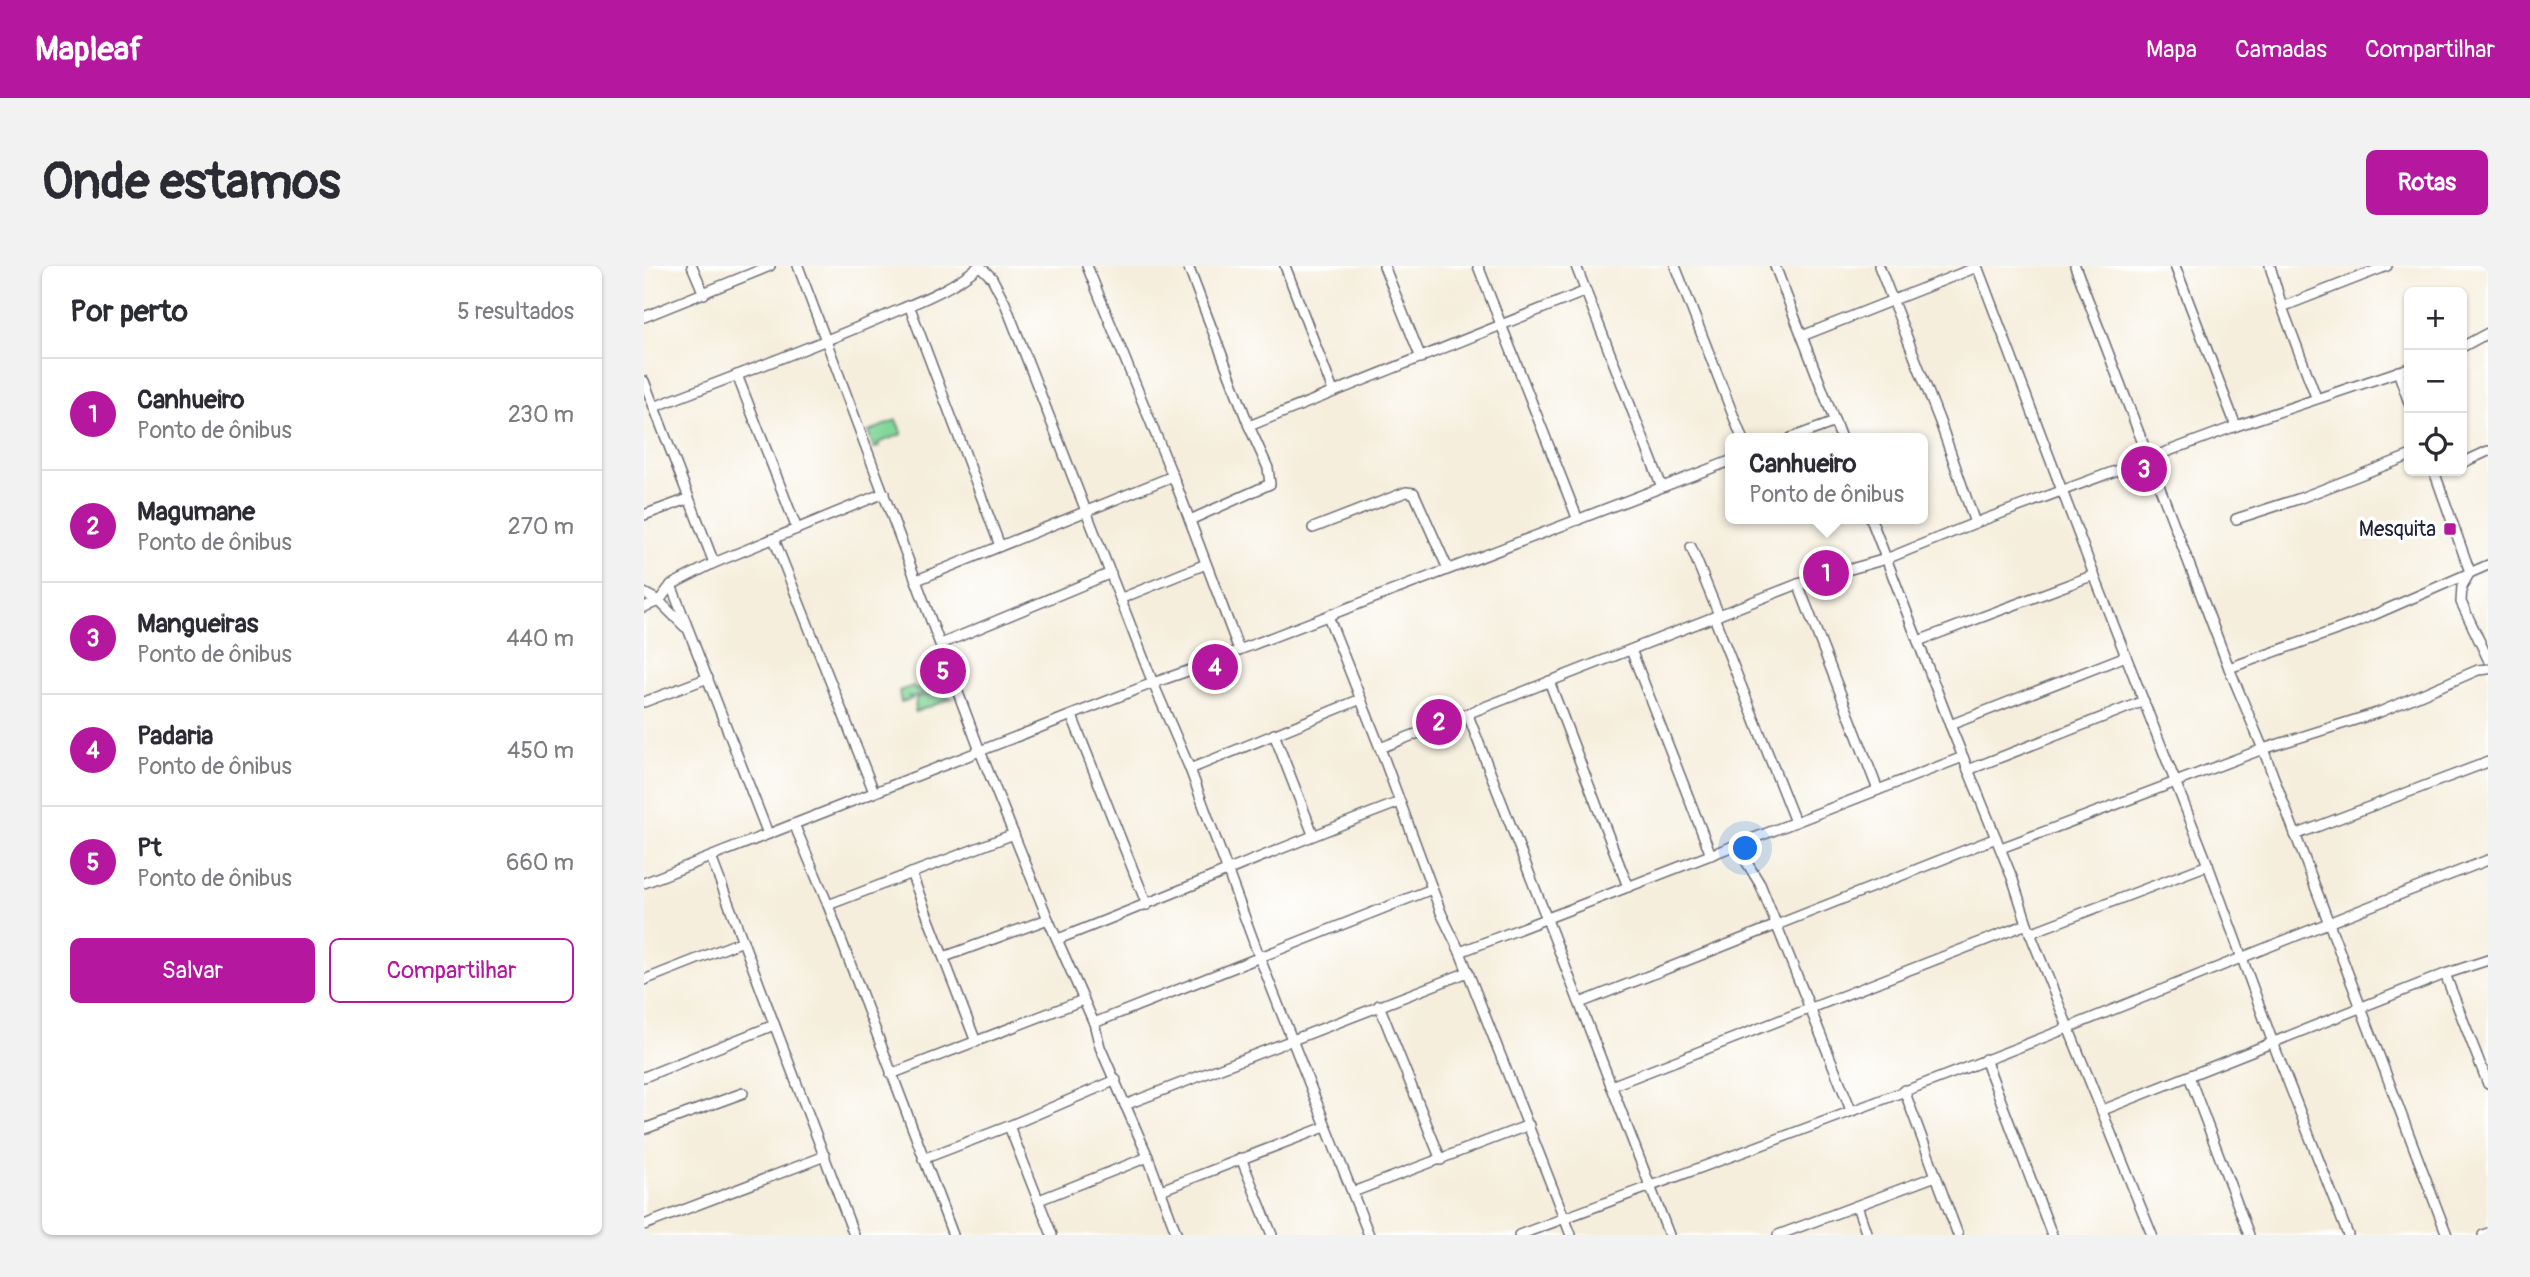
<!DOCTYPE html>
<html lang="pt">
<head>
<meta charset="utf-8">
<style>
  :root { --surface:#fff; --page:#f2f2f3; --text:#2b2b33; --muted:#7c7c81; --line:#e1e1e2; --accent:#b5179e }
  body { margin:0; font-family:Pangolin,sans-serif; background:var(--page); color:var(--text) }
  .controls { position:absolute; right:21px; top:21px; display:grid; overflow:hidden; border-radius:10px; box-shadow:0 2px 5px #0004 }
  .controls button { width:63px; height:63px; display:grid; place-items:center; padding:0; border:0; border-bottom:2px solid var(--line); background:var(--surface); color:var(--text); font:35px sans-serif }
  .you { position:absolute; left:1102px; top:583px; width:24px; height:24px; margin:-18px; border:5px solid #fff; border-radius:50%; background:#1a73e8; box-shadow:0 0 0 10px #1a73e833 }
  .badge { display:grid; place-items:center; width:46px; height:46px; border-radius:50%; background:var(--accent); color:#fff; font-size:23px; font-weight:700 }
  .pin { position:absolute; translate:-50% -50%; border:4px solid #fff; box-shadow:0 2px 7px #0006 }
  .popup { position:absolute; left:1081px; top:167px; width:203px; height:91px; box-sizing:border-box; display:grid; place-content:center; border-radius:10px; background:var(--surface); filter:drop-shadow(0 2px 5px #0005); font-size:23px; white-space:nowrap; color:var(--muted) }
  .popup b { font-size:26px; color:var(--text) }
  .popup::after { content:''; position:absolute; left:50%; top:100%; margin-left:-14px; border:14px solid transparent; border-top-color:var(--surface) }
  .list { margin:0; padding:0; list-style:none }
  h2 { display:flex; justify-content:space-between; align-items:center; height:91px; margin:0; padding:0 28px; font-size:30px }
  h2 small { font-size:23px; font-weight:400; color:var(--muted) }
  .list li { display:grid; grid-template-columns:46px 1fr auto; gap:21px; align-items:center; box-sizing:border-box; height:112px; padding:0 28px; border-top:2px solid var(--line) }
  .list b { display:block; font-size:26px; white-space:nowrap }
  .list p { margin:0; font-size:23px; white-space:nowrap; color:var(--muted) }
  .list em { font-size:23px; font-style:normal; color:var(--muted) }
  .actions { display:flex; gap:14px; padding:21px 28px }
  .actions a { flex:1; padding:16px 0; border:2px solid var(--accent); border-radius:10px; text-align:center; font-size:24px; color:var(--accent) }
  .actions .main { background:var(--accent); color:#fff }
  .icon { flex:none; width:38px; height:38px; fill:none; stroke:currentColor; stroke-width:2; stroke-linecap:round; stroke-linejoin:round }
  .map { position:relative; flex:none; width:1844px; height:969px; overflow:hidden; border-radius:10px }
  header { display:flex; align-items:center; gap:42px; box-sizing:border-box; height:98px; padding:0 35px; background:var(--accent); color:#fff }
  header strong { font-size:33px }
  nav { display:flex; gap:38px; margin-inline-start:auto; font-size:24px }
  .intro { display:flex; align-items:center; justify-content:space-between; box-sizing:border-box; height:168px; padding:0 42px }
  h1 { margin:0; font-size:49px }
  .button { padding:18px 32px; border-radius:10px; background:var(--accent); color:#fff; font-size:24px; font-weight:700 }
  main { display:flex; gap:42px; padding:0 42px }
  aside { flex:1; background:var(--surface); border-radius:10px; box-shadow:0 2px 5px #0004 }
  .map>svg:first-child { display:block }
  .green { fill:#81d699; stroke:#527c6a; stroke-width:2 }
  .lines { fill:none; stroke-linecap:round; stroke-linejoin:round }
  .minor-casing { stroke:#6c6973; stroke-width:12 }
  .minor { stroke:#fff; stroke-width:9 }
  .poi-dot { fill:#b5179e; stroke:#fff; stroke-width:2.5 }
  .labels { text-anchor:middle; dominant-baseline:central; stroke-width:7; stroke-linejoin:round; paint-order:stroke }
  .poi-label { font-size:21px; fill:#22223b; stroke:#fff; text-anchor:end }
</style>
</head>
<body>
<header>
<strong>Mapleaf</strong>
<nav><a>Mapa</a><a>Camadas</a><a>Compartilhar</a></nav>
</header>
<div class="intro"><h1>Onde estamos</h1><a class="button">Rotas</a></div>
<main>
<aside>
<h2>Por perto<small>5 resultados</small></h2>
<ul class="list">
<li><span class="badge">1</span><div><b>Canhueiro</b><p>Ponto de ônibus</p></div><em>230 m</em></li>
<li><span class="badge">2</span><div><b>Magumane</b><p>Ponto de ônibus</p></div><em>270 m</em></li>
<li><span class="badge">3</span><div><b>Mangueiras</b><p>Ponto de ônibus</p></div><em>440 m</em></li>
<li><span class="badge">4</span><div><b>Padaria</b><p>Ponto de ônibus</p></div><em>450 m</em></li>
<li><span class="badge">5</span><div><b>Pt</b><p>Ponto de ônibus</p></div><em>660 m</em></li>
</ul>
<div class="actions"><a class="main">Salvar</a><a>Compartilhar</a></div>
</aside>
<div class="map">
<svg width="1844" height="969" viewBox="0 0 1844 969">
  <rect width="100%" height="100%" fill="#fff"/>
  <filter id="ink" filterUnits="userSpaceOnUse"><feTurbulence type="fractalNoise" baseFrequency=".0143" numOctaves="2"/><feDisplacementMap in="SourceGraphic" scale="14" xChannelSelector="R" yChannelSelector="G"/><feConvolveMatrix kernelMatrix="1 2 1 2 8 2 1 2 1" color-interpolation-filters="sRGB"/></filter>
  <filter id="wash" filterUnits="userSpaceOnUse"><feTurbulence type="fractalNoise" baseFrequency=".00686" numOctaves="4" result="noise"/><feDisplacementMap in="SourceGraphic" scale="28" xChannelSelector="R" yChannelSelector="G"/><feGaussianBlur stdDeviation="1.57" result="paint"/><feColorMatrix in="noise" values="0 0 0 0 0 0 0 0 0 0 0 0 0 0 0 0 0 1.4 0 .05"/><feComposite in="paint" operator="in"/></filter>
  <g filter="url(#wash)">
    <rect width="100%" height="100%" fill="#f5eedc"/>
    <g class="green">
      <polygon points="252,154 258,168 234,177 235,181 230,182 224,166"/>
      <polygon points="289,412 291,419 301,419 304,425 284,427 277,417"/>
      <polygon points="269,420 271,424 278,422 281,427 269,431 265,430 268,433 257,436 255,425"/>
      <polygon points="289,428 308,432 271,446 272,432"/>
    </g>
  </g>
  <g filter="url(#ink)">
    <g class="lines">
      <g class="minor-casing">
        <g id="minor">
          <polyline points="48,0 60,28"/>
          <polyline points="154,0 336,485 404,653 450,757 456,781 504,891 533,969"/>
          <polyline points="336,0 348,12 361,37 509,417 546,503 615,690 725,969"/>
          <polyline points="443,0 532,218 595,384"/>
          <polyline points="544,0 605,160 624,202 626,218 546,254"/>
          <polyline points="641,0 689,125"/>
          <polyline points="740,0 777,92"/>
          <polyline points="834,0 934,254"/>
          <polyline points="932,0 1018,221"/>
          <polyline points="1031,0 1098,172"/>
          <polyline points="1131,0 1197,172"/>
          <polyline points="1235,0 1296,156 1331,257"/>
          <polyline points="1333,0 1450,309 1564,599"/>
          <polyline points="1431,0 1585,402 1619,483 1803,969"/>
          <polyline points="1531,0 1592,160"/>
          <polyline points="1626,0 1638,41 1672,131"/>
          <polyline points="265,39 356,280"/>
          <polyline points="1638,41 1743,0"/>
          <polyline points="0,51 126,0"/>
          <polyline points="1158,70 1333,1"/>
          <polyline points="1818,81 1844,67"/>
          <polyline points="1754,105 1765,137"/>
          <polyline points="93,109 153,263"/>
          <polyline points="0,115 70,297"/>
          <path d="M 10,141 C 85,112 161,84 236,52 C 270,37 306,25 335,0"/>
          <polyline points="605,160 942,25"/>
          <polyline points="1147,172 1191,156"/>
          <polyline points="1818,197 1844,185"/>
          <polyline points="1790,205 1826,306 1818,320 1817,336 1844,393"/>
          <polyline points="0,249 44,233"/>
          <polyline points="1227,253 1306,459 1369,614 1386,667 1508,969"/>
          <polyline points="1592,253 1654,233 1765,190"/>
          <polyline points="669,262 762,226 770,227 804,303"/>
          <polyline points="130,273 230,526"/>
          <polyline points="1047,281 1075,349"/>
          <polyline points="273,314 529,210"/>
          <polyline points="1154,318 1234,524"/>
          <polyline points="27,319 124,568"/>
          <polyline points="0,327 15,335 41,361"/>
          <polyline points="478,332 562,298"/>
          <polyline points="0,341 15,335 27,319 70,297 240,227"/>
          <polyline points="684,350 736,482 798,649 816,686 927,969"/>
          <polyline points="1070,351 1151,556"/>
          <polyline points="1274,375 1450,309"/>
          <polyline points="297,378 467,307"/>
          <polyline points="987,384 1067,589"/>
          <polyline points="1585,402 1709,358 1844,299"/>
          <polyline points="905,415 984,621"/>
          <polyline points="0,436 64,412"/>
          <polyline points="824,449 1025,969"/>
          <polyline points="428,450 503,639"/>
          <polyline points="1306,459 1482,390"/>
          <polyline points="630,468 669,568"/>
          <polyline points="736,482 1154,318 1242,293 1331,257 1592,160 1765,102"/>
          <polyline points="546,503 717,433"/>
          <polyline points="1324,504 1500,435"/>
          <polyline points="150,558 184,639 309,969"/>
          <polyline points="1651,569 1844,496"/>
          <polyline points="1092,579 1116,618 1207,844"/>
          <polyline points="1357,582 1619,483 1736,446 1834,404 1844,403"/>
          <polyline points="67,591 210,969"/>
          <polyline points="267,607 332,776"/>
          <polyline points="0,617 509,417 564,398 595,384 1086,195"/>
          <polyline points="184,639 370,568"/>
          <polyline points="1386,667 1564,599 1629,777 1704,969"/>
          <path d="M 414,673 C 528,629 641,579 756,536"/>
          <polyline points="816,686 1319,491"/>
          <polyline points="300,691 404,653"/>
          <polyline points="1801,708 1844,818"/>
          <polyline points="0,714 99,675"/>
          <polyline points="936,737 1352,572"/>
          <polyline points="735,739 797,894"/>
          <polyline points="450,757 788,623"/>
          <polyline points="1341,793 1408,969"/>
          <polyline points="247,808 439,734"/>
          <polyline points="1545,810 1605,969"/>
          <polyline points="0,811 130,759"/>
          <polyline points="967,820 1383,658"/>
          <polyline points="1260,824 1314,969"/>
          <polyline points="481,839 824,706"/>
          <polyline points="1459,844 1801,708 1844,694"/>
          <polyline points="365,860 408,969"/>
          <polyline points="0,863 99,827"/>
          <polyline points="597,892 628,969"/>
          <polyline points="279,893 365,860 472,814"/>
          <polyline points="517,924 681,861"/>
          <polyline points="709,926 885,859"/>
          <polyline points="395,934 504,891"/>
          <polyline points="1213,940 1223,969"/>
          <polyline points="0,959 181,890"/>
          <path d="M 875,969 C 1059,900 1244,834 1426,761 C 1565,705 1704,648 1844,594"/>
          <polyline points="1134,969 1292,910"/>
          <polyline points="1839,969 1844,967"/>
        </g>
      </g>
      <use href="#minor" class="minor"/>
    </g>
  </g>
  <rect class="poi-dot" x="1799" y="256" width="14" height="14" rx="3.5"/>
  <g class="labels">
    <g class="poi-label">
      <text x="1792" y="263">Mesquita</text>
    </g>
  </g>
</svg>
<div class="controls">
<button>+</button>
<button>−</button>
<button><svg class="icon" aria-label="locate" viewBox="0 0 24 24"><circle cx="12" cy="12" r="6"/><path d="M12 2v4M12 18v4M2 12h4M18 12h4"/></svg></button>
</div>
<div class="you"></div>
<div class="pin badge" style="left:1182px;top:307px">1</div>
<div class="popup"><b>Canhueiro</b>Ponto de ônibus</div>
<div class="pin badge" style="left:795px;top:456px">2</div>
<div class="pin badge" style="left:1500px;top:203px">3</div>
<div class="pin badge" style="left:571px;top:401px">4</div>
<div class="pin badge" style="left:299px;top:405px">5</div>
</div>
</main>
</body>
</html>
